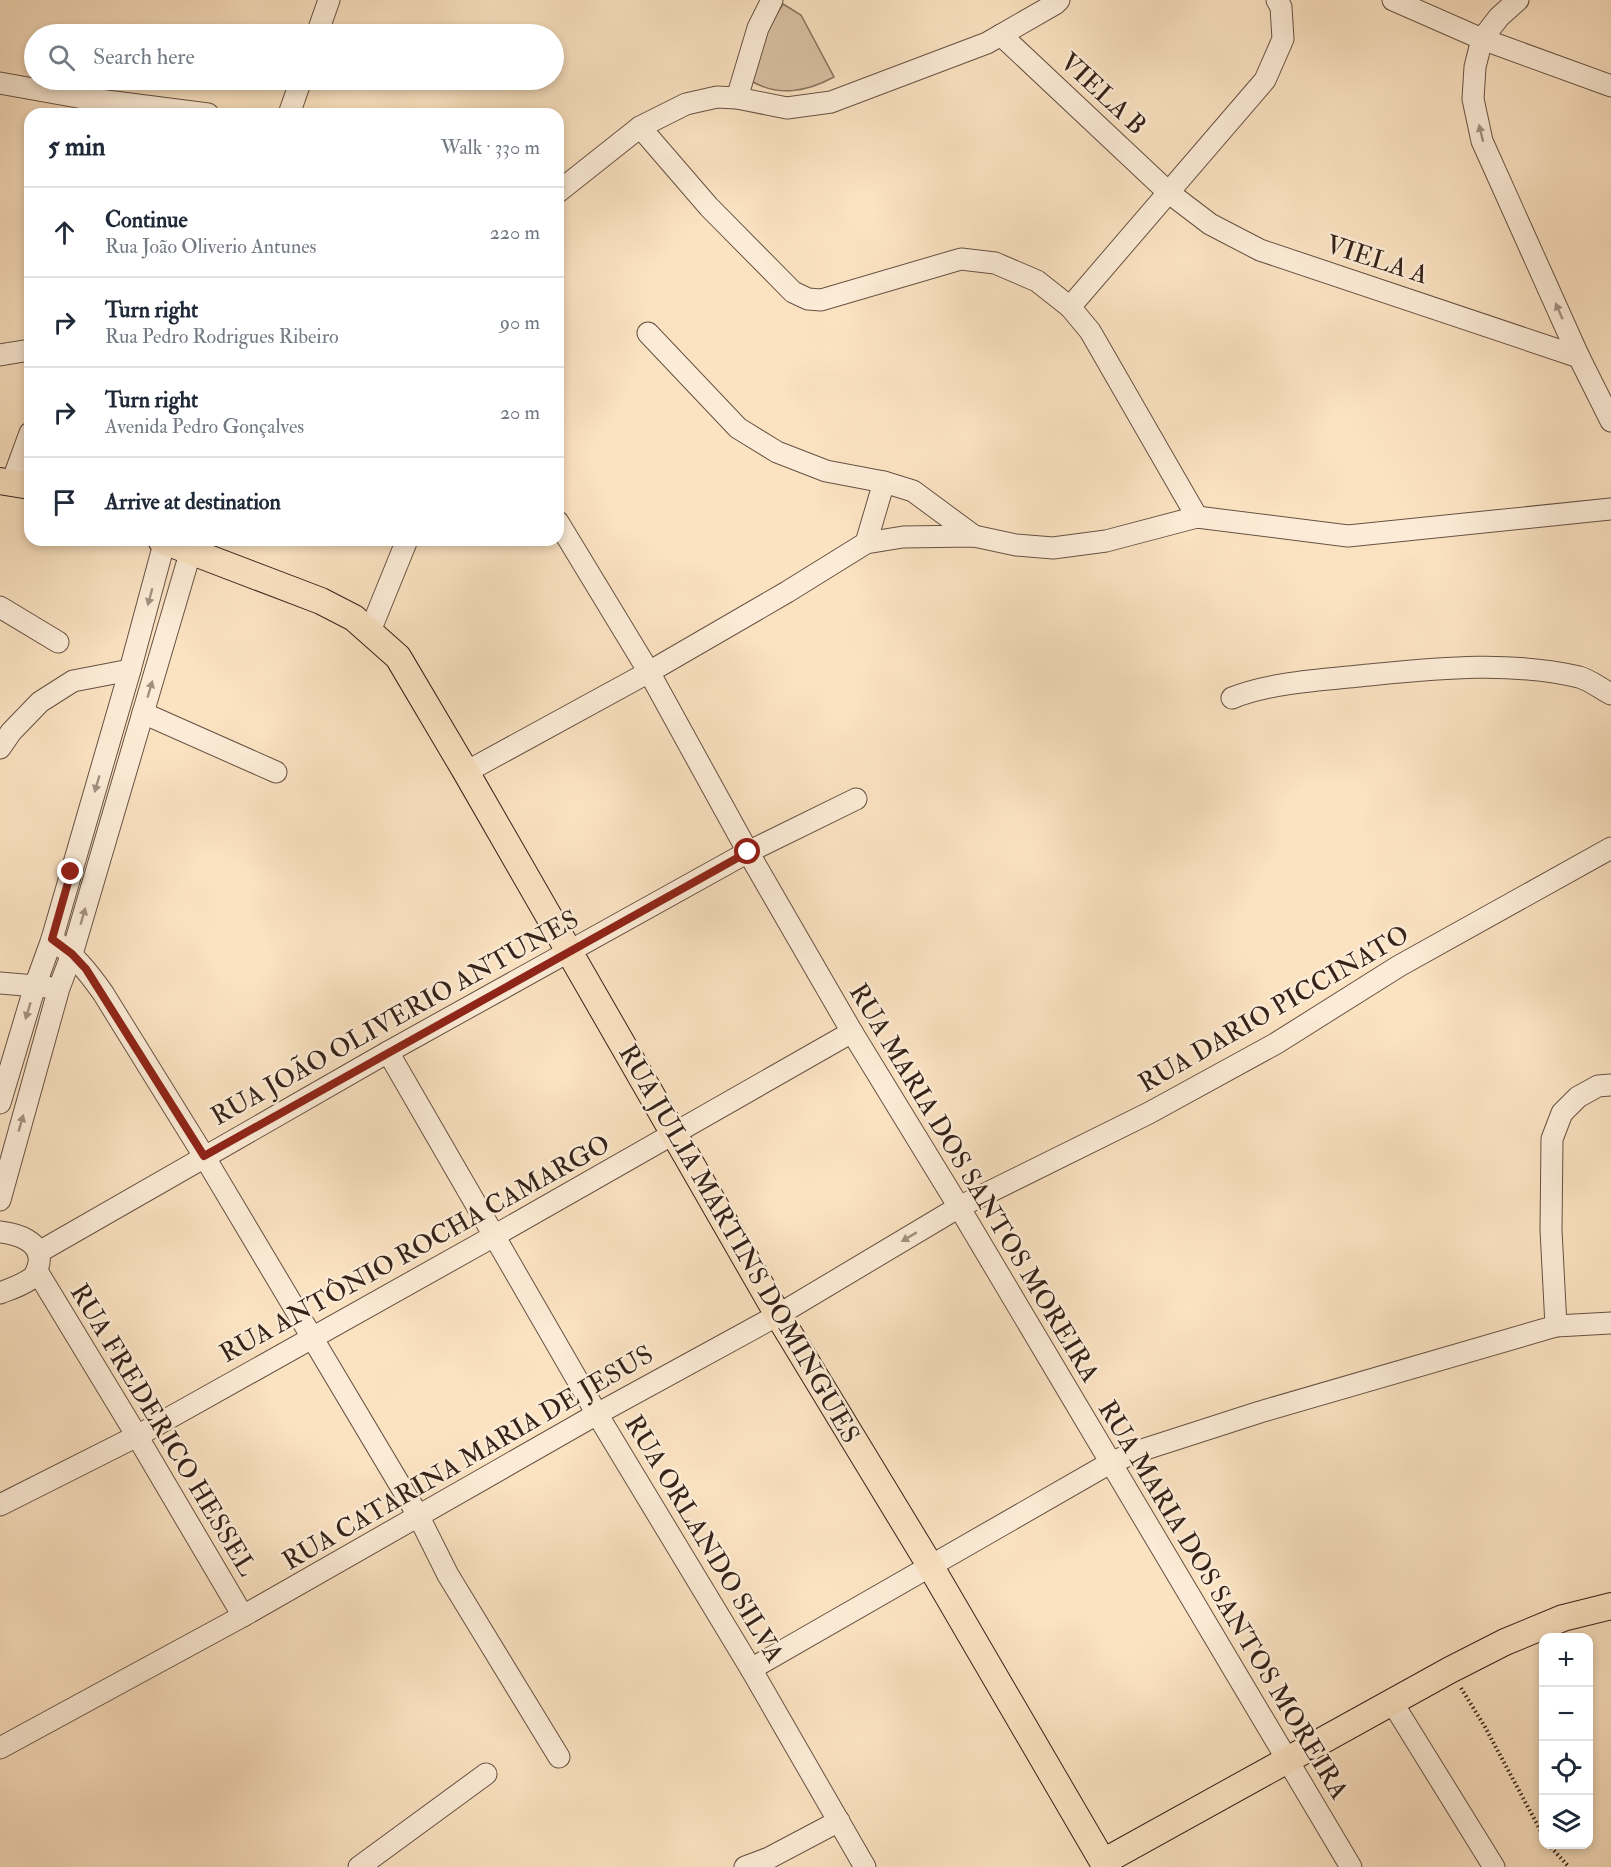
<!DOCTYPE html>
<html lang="en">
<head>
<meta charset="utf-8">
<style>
  :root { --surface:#fff; --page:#f2f2f3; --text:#1f2937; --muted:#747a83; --line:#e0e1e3 }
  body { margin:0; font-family:"IM FELL Double Pica",serif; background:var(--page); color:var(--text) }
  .controls { position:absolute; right:18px; bottom:18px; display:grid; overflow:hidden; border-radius:12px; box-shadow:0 3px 9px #0003 }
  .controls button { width:54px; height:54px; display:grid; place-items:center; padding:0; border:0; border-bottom:2px solid var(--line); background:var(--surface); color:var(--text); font:30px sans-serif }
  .stop { position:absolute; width:18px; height:18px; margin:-14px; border:4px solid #8f2418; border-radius:50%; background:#fff }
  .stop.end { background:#8f2418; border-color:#fff; box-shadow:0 2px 6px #0008 }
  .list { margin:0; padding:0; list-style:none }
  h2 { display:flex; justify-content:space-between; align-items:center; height:78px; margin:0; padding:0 24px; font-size:26px }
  h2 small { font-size:20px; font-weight:400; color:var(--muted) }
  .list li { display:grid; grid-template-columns:39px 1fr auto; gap:18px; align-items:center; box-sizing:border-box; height:90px; padding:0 24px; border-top:2px solid var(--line) }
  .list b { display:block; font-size:22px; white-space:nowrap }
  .list p { margin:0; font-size:20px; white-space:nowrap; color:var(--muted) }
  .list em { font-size:20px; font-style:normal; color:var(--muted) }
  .icon { flex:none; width:33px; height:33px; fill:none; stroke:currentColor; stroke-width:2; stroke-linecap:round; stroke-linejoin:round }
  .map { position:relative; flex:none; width:1611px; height:1867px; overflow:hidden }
  .search { position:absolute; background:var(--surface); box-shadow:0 3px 9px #0003; left:24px; top:24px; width:540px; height:66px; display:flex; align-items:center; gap:15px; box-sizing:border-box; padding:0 21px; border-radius:33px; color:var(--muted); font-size:22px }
  .panel { position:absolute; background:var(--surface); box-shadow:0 3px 9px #0003; left:24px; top:108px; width:540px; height:438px; border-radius:18px }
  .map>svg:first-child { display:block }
  .green { fill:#dac1a4; stroke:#88725e; stroke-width:1.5 }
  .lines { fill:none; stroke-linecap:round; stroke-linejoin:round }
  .minor-casing { stroke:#675243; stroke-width:23 }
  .major-casing { stroke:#362219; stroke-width:28 }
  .path { stroke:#362219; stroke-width:4; stroke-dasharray:1.5 3; stroke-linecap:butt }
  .minor { stroke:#fcecd7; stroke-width:21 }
  .major { stroke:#fbe2c1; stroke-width:26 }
  .oneway { fill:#a39182 }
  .route { stroke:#8f2418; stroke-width:8 }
  .labels { text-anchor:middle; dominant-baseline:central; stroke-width:5; stroke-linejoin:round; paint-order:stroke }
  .street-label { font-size:26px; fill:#362219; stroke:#fcecd7 }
</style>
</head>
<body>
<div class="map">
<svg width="1611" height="1867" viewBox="0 0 1611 1867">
  <rect width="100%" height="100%" fill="#fbe2c1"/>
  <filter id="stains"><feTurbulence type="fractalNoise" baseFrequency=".00333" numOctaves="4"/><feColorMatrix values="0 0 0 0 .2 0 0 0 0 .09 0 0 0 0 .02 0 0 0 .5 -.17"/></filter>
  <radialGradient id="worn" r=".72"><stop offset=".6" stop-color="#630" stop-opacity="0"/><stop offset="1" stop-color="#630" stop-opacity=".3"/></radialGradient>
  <path class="green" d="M 783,4 L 801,15 L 834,77 C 806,92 779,97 751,81 L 767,29 Z"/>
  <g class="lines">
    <g class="minor-casing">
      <g id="minor">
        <polyline points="1393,0 1482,39 1611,86"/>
        <polyline points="1518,0 1499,17 1482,39 1475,67 1473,99 1482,141 1579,357 1611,421"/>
        <polyline points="317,34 329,0"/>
        <polyline points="1001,35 1168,192 1210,224 1260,250 1579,357"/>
        <polyline points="0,83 83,98 208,114"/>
        <polyline points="737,98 758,28 772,0"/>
        <polyline points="289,114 301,80"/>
        <polyline points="640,127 709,207 793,292 808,299 821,300 961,259 995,263 1037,281 1070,307 1265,80 1283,39 1281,7 1277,0"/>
        <polyline points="558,192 640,127 686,104 717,97 737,98 787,108 831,102 987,43 1055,4 1059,0"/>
        <polyline points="1070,307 1090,331 1197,517"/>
        <polyline points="648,333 738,428 777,452 826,471 884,482"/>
        <polyline points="0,355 30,350"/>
        <polyline points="12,482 30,433"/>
        <polyline points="558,522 649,672 748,852 852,1032 959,1207 1351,1867"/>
        <polyline points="866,543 884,482 913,491 974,536"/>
        <polyline points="0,607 58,642"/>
        <polyline points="370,631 407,540"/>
        <path d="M 1232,698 C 1269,683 1319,680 1359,676 C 1432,669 1506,660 1579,677 C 1590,680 1601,689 1611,694"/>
        <polyline points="143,713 276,772"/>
        <polyline points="0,748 11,732 40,702 73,681 130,670"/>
        <polyline points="466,772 649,672 787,592 866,543 903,537 974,536 1016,545 1053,548 1106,541 1197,517 1348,536 1611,509"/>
        <path d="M 52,939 C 75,956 86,969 103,993 L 204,1156 L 419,1517 L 448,1575 L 559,1757"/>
        <polyline points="0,983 47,987"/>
        <polyline points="388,1052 597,1414 751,1669 865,1867"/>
        <polyline points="0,1103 35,986 52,939 130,670 165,540"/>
        <polyline points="0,1200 59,988 72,954 194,540"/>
        <path d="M 0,1232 C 17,1234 42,1241 39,1263 C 38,1267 36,1273 34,1276 C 26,1284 10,1289 0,1293"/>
        <polyline points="39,1252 388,1052 748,852 856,799"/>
        <polyline points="37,1271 137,1436 243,1616"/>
        <polyline points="1556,1326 1551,1230 1552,1139 1562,1113 1578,1097 1598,1086 1611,1085"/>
        <polyline points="0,1505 137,1436 494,1236 852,1032"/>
        <polyline points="751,1669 1110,1463 1139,1451 1260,1412 1556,1326 1611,1323"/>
        <polyline points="1392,1702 1494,1867"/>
        <polyline points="0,1748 243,1616 597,1414 778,1315 959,1207 1149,1113 1275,1044 1399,966 1611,848"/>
        <polyline points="359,1867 486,1774"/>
        <polyline points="745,1867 769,1858 839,1821"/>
      </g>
    </g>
    <g class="major-casing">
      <g id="major">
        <polyline points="0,481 30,486"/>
        <polyline points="161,540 321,601 354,618 398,657 466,772 778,1315 931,1567 1103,1862 1450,1670 1505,1642 1563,1618 1611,1606"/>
      </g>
    </g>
    <g class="path">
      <polyline points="1461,1688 1485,1727 1544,1837"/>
      <polyline points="1548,1844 1569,1867"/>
    </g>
    <use href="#minor" class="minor"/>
    <use href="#major" class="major"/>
  </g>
  <defs><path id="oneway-solid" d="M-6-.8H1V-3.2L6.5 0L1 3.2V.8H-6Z" transform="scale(1.5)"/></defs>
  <g class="oneway">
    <use href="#oneway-solid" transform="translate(1481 133) rotate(-104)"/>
    <use href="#oneway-solid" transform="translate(1559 311) rotate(-114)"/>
    <use href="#oneway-solid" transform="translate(150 597) rotate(105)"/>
    <use href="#oneway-solid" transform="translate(150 689) rotate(-74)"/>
    <use href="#oneway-solid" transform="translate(97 784) rotate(106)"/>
    <use href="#oneway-solid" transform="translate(83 916) rotate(-74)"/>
    <use href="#oneway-solid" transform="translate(28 1011) rotate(107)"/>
    <use href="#oneway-solid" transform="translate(21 1123) rotate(-74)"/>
    <use href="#oneway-solid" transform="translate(909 1237) rotate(149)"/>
  </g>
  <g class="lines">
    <polyline class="route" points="71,872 52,939 72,954 86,969 204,1156 748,852"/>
  </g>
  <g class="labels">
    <g class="street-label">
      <text transform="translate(1103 94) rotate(43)">VIELA B</text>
      <text transform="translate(1377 260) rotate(18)">VIELA A</text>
      <text transform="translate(1274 1009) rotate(-30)">RUA DARIO PICCINATO</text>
      <text transform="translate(395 1018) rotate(-29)">RUA JOÃO OLIVERIO ANTUNES</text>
      <text transform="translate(974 1183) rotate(59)">RUA MARIA DOS SANTOS MOREIRA</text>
      <text transform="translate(739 1244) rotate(60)">RUA JULIA MARTINS DOMINGUES</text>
      <text transform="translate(415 1249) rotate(-29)">RUA ANTÔNIO ROCHA CAMARGO</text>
      <text transform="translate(163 1430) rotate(59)">RUA FREDERICO HESSEL</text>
      <text transform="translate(468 1458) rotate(-30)">RUA CATARINA MARIA DE JESUS</text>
      <text transform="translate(704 1539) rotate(59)">RUA ORLANDO SILVA</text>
      <text transform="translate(1223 1600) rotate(59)">RUA MARIA DOS SANTOS MOREIRA</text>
    </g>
  </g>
  <rect width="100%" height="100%" filter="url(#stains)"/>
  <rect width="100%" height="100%" fill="url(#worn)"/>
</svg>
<div class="controls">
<button>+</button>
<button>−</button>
<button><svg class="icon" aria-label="locate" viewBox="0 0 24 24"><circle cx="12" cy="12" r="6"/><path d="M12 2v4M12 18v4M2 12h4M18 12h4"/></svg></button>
<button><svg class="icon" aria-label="layers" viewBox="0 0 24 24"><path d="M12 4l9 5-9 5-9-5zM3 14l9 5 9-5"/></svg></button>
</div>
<div class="stop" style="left:748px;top:852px"></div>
<div class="stop end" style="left:71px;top:872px"></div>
<div class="search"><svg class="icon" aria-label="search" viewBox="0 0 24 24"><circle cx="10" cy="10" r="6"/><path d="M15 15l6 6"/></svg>Search here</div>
<section class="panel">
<h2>5 min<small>Walk · 330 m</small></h2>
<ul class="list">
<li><svg class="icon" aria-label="ahead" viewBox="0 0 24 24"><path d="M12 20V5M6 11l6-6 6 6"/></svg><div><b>Continue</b><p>Rua João Oliverio Antunes</p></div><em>220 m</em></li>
<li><svg class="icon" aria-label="right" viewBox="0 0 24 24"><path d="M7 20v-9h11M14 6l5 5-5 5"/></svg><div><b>Turn right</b><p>Rua Pedro Rodrigues Ribeiro</p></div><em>90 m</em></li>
<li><svg class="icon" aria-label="right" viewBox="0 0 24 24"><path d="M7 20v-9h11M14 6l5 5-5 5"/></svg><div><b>Turn right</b><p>Avenida Pedro Gonçalves</p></div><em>20 m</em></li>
<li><svg class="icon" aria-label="arrive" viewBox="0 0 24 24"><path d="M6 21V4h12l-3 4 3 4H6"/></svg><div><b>Arrive at destination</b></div></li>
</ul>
</section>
</div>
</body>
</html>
